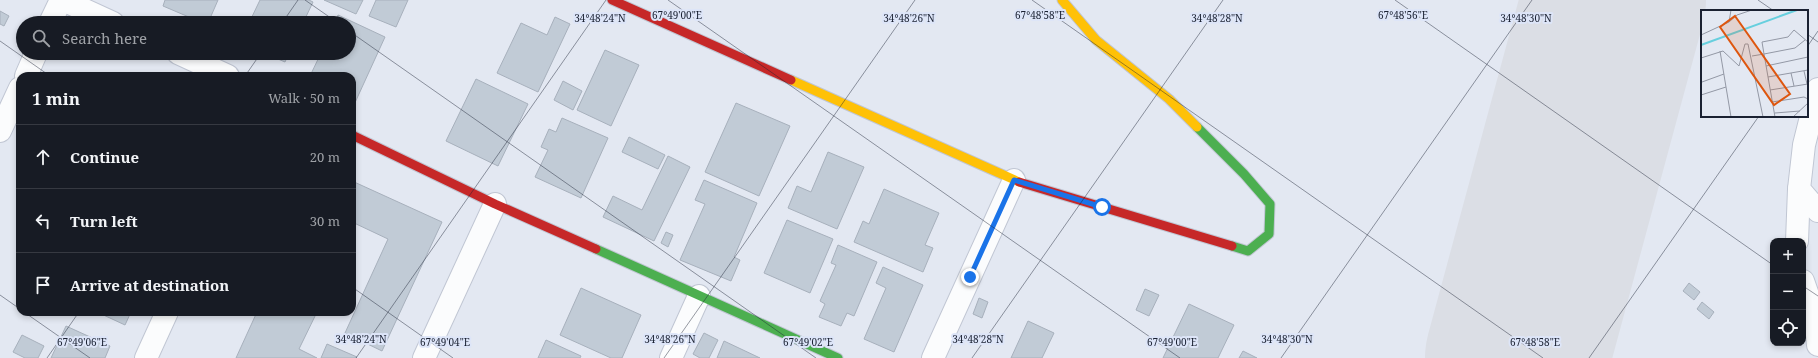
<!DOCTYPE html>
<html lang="en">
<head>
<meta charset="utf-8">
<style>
  :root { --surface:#171b24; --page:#242831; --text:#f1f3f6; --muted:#9ea1a6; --line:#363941 }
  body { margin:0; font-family:"Noto Serif",serif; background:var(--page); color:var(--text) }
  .controls { position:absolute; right:12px; bottom:12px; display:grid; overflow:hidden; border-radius:8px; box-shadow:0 2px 6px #0003 }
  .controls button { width:36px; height:36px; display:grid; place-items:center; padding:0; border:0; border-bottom:1px solid var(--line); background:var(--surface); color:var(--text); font:20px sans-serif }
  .stop { position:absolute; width:12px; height:12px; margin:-9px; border:3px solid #1a73e8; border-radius:50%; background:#fff }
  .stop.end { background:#1a73e8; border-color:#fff; box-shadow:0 1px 4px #0008 }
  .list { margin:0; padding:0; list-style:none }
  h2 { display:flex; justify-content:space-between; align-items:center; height:52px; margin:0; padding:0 16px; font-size:17px }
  h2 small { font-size:13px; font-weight:400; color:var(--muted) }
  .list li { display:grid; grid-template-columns:26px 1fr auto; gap:12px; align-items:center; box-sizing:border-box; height:64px; padding:0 16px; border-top:1px solid var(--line) }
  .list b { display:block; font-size:15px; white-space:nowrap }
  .list em { font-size:13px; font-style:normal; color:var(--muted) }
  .icon { flex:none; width:22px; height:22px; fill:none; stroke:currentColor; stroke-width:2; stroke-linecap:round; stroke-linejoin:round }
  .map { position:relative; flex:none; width:1818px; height:358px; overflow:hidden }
  .search { position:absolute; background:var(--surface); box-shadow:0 2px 6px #0003; left:16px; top:16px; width:340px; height:44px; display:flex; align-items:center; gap:10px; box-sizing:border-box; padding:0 14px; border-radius:22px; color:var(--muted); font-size:15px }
  .panel { position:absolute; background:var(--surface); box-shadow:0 2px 6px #0003; left:16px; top:72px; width:340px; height:244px; border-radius:12px }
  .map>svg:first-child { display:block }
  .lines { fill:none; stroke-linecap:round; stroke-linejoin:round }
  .runway { stroke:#dbdee5; stroke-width:184 }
  .building { fill:#c1cbd6; stroke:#a7b0bc }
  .street-casing { stroke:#c0c6d3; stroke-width:24 }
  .fast-casing { stroke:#c0c6d3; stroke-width:11 }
  .slow-casing { stroke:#c0c6d3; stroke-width:11 }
  .jam-casing { stroke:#c0c6d3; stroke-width:11 }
  .street { stroke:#fbfcfd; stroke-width:22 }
  .fast { stroke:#4caf50; stroke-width:9 }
  .slow { stroke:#ffc107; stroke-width:9 }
  .jam { stroke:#c62828; stroke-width:9 }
  .route { stroke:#1a73e8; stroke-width:5 }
  .ticks { fill:none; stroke:#1a2132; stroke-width:1; stroke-opacity:0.45 }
  .inset-river { fill:none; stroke:#67cfde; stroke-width:2 }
  .inset-road { fill:none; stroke:#9398a5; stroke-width:1 }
  .view { fill:#de560e; fill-opacity:0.15; stroke:#de560e; stroke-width:2 }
  .inset-edge { fill:none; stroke:#1a2132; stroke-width:2 }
  .ticks-label { font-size:10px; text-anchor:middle; fill:#1a2132; stroke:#dde5f8; stroke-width:4; stroke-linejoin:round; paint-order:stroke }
</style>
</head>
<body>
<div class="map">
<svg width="1818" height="358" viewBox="0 0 1818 358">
  <rect width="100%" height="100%" fill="#e3e8f2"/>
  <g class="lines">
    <polyline class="runway" points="1517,358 1614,0"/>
  </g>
  <g class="building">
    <polygon points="165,0 218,0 208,23 203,23 163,6"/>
    <polygon points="260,0 309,0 313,2 303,23 249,23"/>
    <polygon points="324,0 363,0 356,14"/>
    <polygon points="376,0 408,0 396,27 369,16"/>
    <polygon points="0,11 9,16 4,26 0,24"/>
    <polygon points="338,15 385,37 353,107 352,76 310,76 321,53 349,53 349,23 335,23"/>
    <polygon points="555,17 570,24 538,92 497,73 521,23 547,35"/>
    <polygon points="605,50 639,65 611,126 577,110"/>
    <polygon points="264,53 289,53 285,62"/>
    <polygon points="476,79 528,104 498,166 446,141"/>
    <polygon points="563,81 582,91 573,110 554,100"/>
    <polygon points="736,103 790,126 759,196 705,172"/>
    <polygon points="562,118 608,138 581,198 535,177 548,150 541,147 549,129 556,132"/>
    <polygon points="629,137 665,155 658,169 622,152"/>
    <polygon points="828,152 864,167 837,229 788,208 797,186 811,192"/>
    <polygon points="668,156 690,167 654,241 603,217 613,196 642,210"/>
    <polygon points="704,180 757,203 734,257 740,260 731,281 680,260 705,204 695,200"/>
    <polygon points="352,181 442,222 382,351 345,333 388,239 352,222"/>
    <polygon points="884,189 939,213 925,245 933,248 923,272 854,242 863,221 869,224"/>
    <polygon points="787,220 833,239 810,293 764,273"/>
    <polygon points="666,232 673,235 668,247 661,243"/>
    <polygon points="838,245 877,262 854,316 847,313 841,326 819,317 825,304 820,301 836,265 831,263"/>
    <polygon points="883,267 923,285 894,352 864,339 886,288 876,283"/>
    <polygon points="1689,283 1700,292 1694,300 1683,291"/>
    <polygon points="581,288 641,315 622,358 611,358 560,335"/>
    <polygon points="1145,289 1159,295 1149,316 1136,310"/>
    <polygon points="979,298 988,302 982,318 973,314"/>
    <polygon points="1702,302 1714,312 1709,319 1697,309"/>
    <polygon points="1189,304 1234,325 1218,358 1163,358"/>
    <polygon points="97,312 131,312 125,325"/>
    <polygon points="257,312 317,312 299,349 317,358 236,358"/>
    <polygon points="1028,321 1054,333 1042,358 1011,358"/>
    <polygon points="66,326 110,346 105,358 51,358"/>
    <polygon points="704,333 718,340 709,358 700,358 693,354"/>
    <polygon points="22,335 44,346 38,358 25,358 13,352"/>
    <polygon points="546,340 581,356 580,358 538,358"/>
    <polygon points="724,341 760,358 717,358"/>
    <polygon points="327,344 357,357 356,358 321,358"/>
    <polygon points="1243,351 1257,358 1239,358"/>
  </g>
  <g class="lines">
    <g class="street-casing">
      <g id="street">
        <polyline points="63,0 113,23"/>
        <polyline points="50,23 61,0"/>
        <polyline points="178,53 228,76"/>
        <polyline points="26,76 36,53"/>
        <polyline points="1818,89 1804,145 1799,189 1818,211"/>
        <polyline points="0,131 20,88"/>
        <polyline points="1797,241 1799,189"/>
        <polyline points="1803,281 1815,315 1818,345"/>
        <polyline points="146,358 167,312"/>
        <polyline points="424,358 495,204"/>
        <polyline points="671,358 699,296"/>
        <polyline points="933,358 1014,180"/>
      </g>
    </g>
    <g class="fast-casing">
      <g id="fast">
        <polyline points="1197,127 1244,174 1270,204 1269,234 1248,251 1232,246"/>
        <polyline points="596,249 838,358"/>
      </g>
    </g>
    <g class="slow-casing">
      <g id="slow">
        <polyline points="1062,0 1096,40 1169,99 1197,127"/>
        <polyline points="791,80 1019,182"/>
      </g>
    </g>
    <g class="jam-casing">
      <g id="jam">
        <polyline points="612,0 791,80"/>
        <polyline points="352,135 495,204 596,249"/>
        <polyline points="1019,182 1232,246"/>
      </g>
    </g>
    <use href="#street" class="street"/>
    <use href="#fast" class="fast"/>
    <use href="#slow" class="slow"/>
    <use href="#jam" class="jam"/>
  </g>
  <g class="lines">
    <polyline class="route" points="970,277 1014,180 1102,207"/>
  </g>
  <path class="ticks" d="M 305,0 L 338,23M 668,0 L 1180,358M 1032,0 L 1543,358M 1395,0 L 1773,265M 1758,0 L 1774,11M 282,23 L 298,0M 349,31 L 816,358M 1807,34 L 1818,42M 0,41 L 50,76M 1807,47 L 1818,31M 245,76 L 261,53M 1803,286 L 1818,296M 352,287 L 453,358M 0,295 L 20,309M 24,312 L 90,358M 47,358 L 79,312M 356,358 L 606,0M 664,358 L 915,0M 972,358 L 1223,0M 1281,358 L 1532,0M 1589,358 L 1759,116"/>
  <g transform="translate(1701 10)">
    <rect width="107" height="107" fill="#e3e8f2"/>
    <path class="inset-river" d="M 0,35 L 96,0"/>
    <path class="inset-road" d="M 28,12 L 36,5 L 51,0M 0,25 L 28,12 L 30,0M 104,30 L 94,38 L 63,44 L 61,32 L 87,27 L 93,20 L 107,32M 19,41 L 30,107M 51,46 L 63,44 L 74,107M 0,48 L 22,41 L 38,56 L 44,34 L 47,34 L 62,107M 65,56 L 107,47M 103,61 L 106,74M 90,63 L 93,76M 67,67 L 107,60M 1,72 L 23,64M 69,80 L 107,74M 0,85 L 25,77M 71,92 L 103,87 L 107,89M 74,103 L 99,101M 92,107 L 107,93"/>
    <path class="view" d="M 34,6 L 89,84 L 73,95 L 19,17 Z"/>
    <rect width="107" height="107" class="inset-edge"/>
  </g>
  <g class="ticks-label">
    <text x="677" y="19">67°49'00"E</text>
    <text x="1040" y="19">67°48'58"E</text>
    <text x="1403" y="19">67°48'56"E</text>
    <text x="600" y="22">34°48'24"N</text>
    <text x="909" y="22">34°48'26"N</text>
    <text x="1217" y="22">34°48'28"N</text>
    <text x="1526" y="22">34°48'30"N</text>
    <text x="361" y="343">34°48'24"N</text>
    <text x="670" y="343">34°48'26"N</text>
    <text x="978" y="343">34°48'28"N</text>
    <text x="1287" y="343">34°48'30"N</text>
    <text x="82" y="346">67°49'06"E</text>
    <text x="445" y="346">67°49'04"E</text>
    <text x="808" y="346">67°49'02"E</text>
    <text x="1172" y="346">67°49'00"E</text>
    <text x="1535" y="346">67°48'58"E</text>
  </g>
</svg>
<div class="controls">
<button>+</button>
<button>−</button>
<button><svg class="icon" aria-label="locate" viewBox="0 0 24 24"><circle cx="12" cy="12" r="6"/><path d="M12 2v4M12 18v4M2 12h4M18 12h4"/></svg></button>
</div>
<div class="stop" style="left:1102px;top:207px"></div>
<div class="stop end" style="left:970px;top:277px"></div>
<div class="search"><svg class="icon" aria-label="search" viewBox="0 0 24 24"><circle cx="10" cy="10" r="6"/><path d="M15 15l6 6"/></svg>Search here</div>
<section class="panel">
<h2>1 min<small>Walk · 50 m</small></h2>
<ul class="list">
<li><svg class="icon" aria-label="ahead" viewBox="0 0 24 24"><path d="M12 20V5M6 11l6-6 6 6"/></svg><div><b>Continue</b></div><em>20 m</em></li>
<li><svg class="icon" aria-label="left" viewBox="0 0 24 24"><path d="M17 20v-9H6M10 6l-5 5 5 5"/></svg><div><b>Turn left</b></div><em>30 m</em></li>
<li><svg class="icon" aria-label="arrive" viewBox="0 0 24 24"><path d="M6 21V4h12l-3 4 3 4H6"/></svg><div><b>Arrive at destination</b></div></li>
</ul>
</section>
</div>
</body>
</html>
